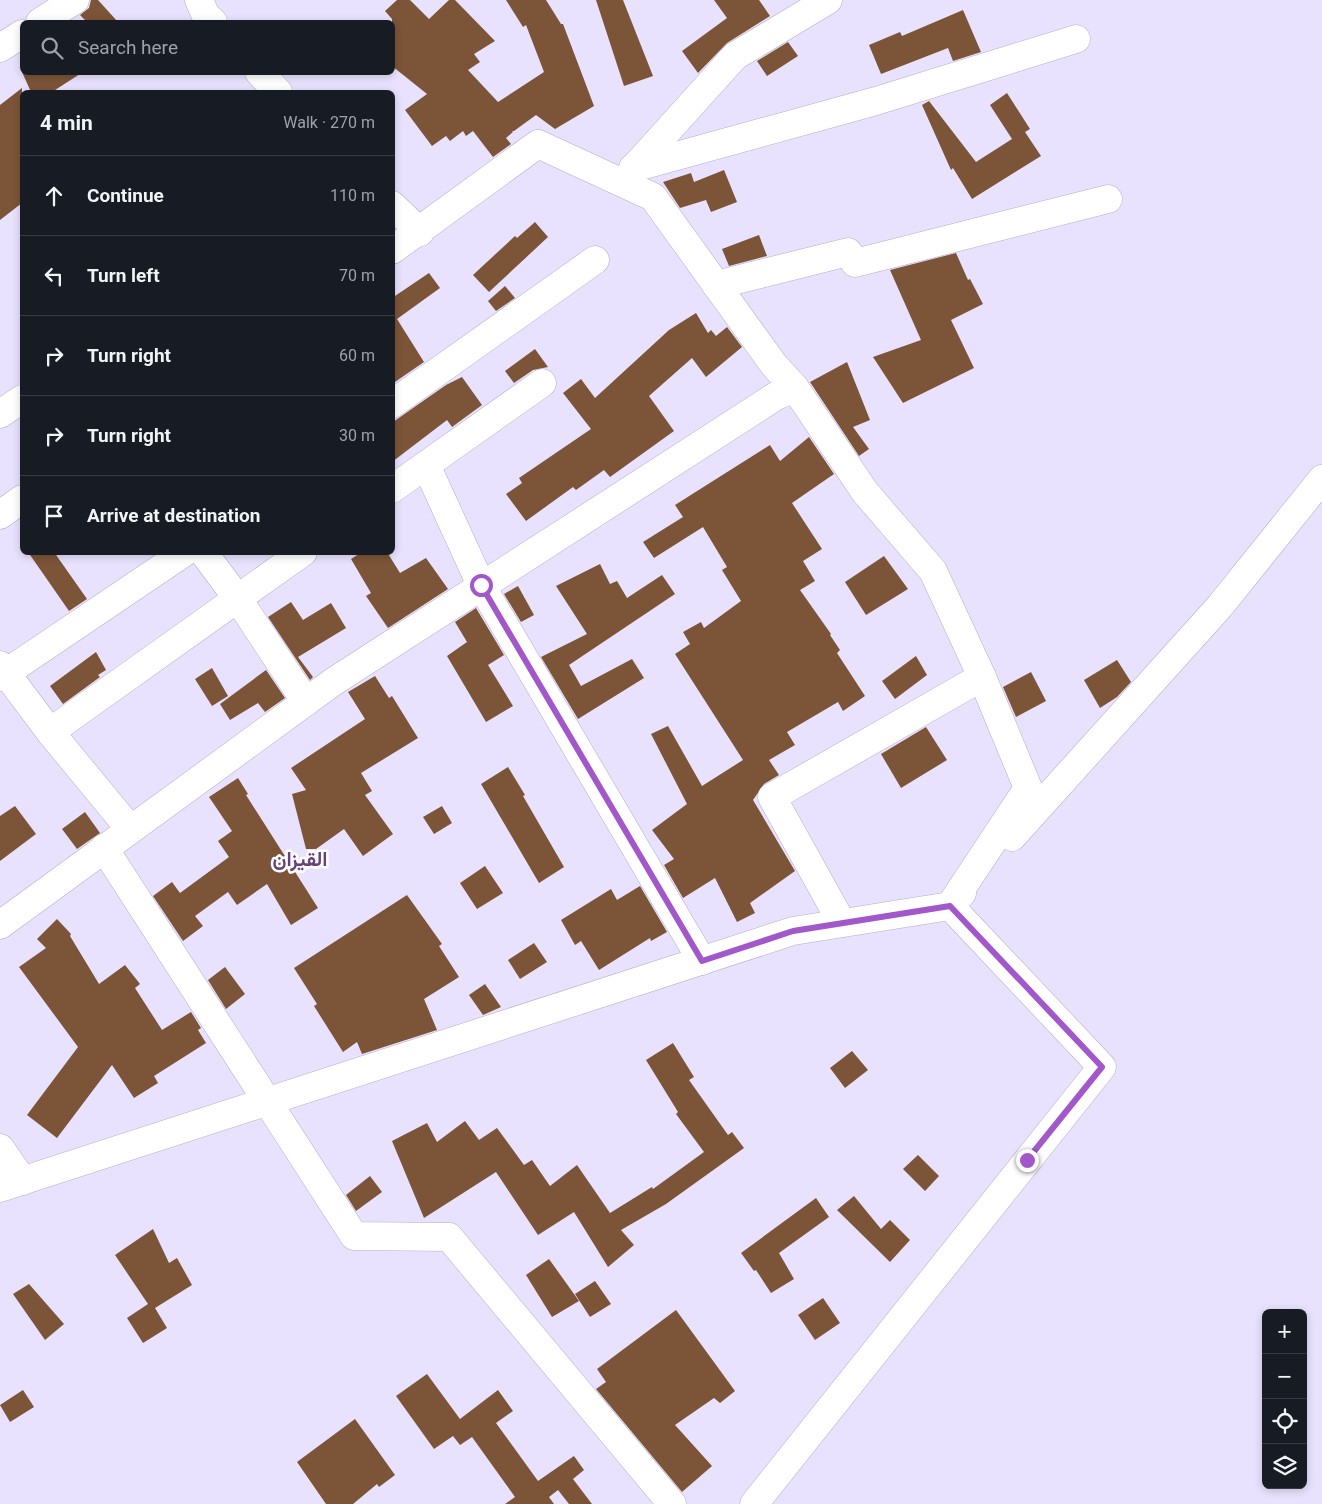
<!DOCTYPE html>
<html lang="en">
<head>
<meta charset="utf-8">
<style>
  :root { --surface:#171b24; --page:#20242c; --text:#f1f3f6; --muted:#9ea1a6; --line:#363941 }
  body { margin:0; font-family:Roboto,Vazirmatn,sans-serif; background:var(--page); color:var(--text) }
  .controls { position:absolute; right:15px; bottom:15px; display:grid; overflow:hidden; border-radius:8px; box-shadow:0 2px 8px #0003 }
  .controls button { width:45px; height:45px; display:grid; place-items:center; padding:0; border:0; border-bottom:1px solid var(--line); background:var(--surface); color:var(--text); font:25px sans-serif }
  .stop { position:absolute; width:15px; height:15px; margin:-11px; border:4px solid #a257ca; border-radius:50%; background:#fff }
  .stop.end { background:#a257ca; border-color:#fff; box-shadow:0 1px 5px #0008 }
  .list { margin:0; padding:0; list-style:none }
  h2 { display:flex; justify-content:space-between; align-items:center; height:65px; margin:0; padding:0 20px; font-size:21px }
  h2 small { font-size:16px; font-weight:400; color:var(--muted) }
  .list li { display:grid; grid-template-columns:32px 1fr auto; gap:15px; align-items:center; box-sizing:border-box; height:80px; padding:0 20px; border-top:1px solid var(--line) }
  .list b { display:block; font-size:19px; white-space:nowrap }
  .list em { font-size:16px; font-style:normal; color:var(--muted) }
  .icon { flex:none; width:28px; height:28px; fill:none; stroke:currentColor; stroke-width:2; stroke-linecap:round; stroke-linejoin:round }
  .map { position:relative; flex:none; width:1322px; height:1504px; overflow:hidden }
  .search { position:absolute; background:var(--surface); box-shadow:0 2px 8px #0003; left:20px; top:20px; width:375px; height:55px; display:flex; align-items:center; gap:12px; box-sizing:border-box; padding:0 18px; border-radius:8px; color:var(--muted); font-size:19px }
  .panel { position:absolute; background:var(--surface); box-shadow:0 2px 8px #0003; left:20px; top:90px; width:375px; height:465px; border-radius:8px }
  .map>svg:first-child { display:block }
  .building { fill:#7c5438 }
  .lines { fill:none; stroke-linecap:round; stroke-linejoin:round }
  .street-casing { stroke:#b4adc8; stroke-width:29 }
  .street { stroke:#fff; stroke-width:28 }
  .route { stroke:#a257ca; stroke-width:6 }
  .labels { text-anchor:middle; dominant-baseline:central; stroke-width:5; stroke-linejoin:round; paint-order:stroke }
  .quarter-label { font-size:20px; font-weight:bold; fill:#66417a; stroke:#fff }
</style>
</head>
<body>
<div class="map">
<svg width="1322" height="1504" viewBox="0 0 1322 1504">
  <rect width="100%" height="100%" fill="#e9e2fe"/>
  <g class="building">
    <polygon points="91,0 98,0 118,22 87,22 80,15 89,8"/>
    <polygon points="397,0 410,0 429,19 449,0 455,0 495,41 474,54 480,62 468,70 498,102 544,72 526,25 523,27 506,0 546,0 561,24 563,24 594,106 555,129 536,115 514,131 512,131 513,132 506,138 511,144 493,157 473,131 466,136 463,131 450,141 446,136 432,146 405,110 427,94 392,66 392,19 385,11"/>
    <polygon points="596,0 623,0 653,76 624,86"/>
    <polygon points="714,0 759,0 770,16 727,43 698,73 682,51 727,18"/>
    <polygon points="963,10 981,52 953,61 948,48 881,74 869,45 900,32 902,36"/>
    <polygon points="788,42 798,56 767,76 757,61"/>
    <polygon points="22,72 83,72 52,92 31,92"/>
    <polygon points="22,88 22,203 0,220 0,105"/>
    <polygon points="1007,93 1030,129 1025,132 1041,156 972,199 953,168 951,170 922,105 929,101 976,162 1012,139 990,105"/>
    <polygon points="724,170 737,202 711,212 706,200 680,208 663,182 691,173 694,182"/>
    <polygon points="535,222 548,237 489,292 473,275 515,236 517,238"/>
    <polygon points="759,235 767,256 729,266 722,249"/>
    <polygon points="956,253 968,280 970,279 983,304 951,320 974,368 903,403 873,357 921,340 890,270"/>
    <polygon points="429,273 440,288 397,319 424,362 392,384 392,298"/>
    <polygon points="505,286 515,298 496,311 488,301"/>
    <polygon points="696,313 708,333 711,330 716,336 727,327 742,347 706,377 692,358 649,396 674,431 610,477 604,470 576,490 573,487 526,521 506,494 522,483 519,478 591,429 563,393 581,379 595,398 669,330"/>
    <polygon points="535,349 548,367 533,370 514,383 505,371"/>
    <polygon points="847,362 870,420 853,427 869,449 859,456 810,382"/>
    <polygon points="462,377 482,405 452,427 447,420 392,462 393,422 446,385"/>
    <polygon points="809,437 834,474 792,503 822,549 803,561 815,581 800,590 831,634 830,635 840,650 837,653 865,696 843,711 838,702 787,732 795,745 769,760 779,775 764,784 753,800 795,871 750,903 755,913 737,922 715,878 683,898 664,865 674,859 652,830 687,804 651,734 668,726 702,786 743,760 675,654 690,644 683,632 701,622 704,628 741,601 722,570 727,567 703,527 654,558 643,542 683,517 675,505 770,445 780,461"/>
    <polygon points="28,552 54,552 87,599 69,611"/>
    <polygon points="362,552 387,552 400,573 426,558 448,589 388,628 366,596 371,593 351,559"/>
    <polygon points="884,556 908,589 866,615 845,582"/>
    <polygon points="600,564 610,584 617,581 627,598 662,575 675,594 569,665 581,686 632,659 644,678 578,719 541,657 587,634 556,586"/>
    <polygon points="518,586 534,615 521,622 504,594"/>
    <polygon points="291,602 303,620 331,603 346,628 298,657 313,677 310,680 268,617"/>
    <polygon points="476,608 504,655 488,665 513,706 486,722 447,656 467,642 455,622"/>
    <polygon points="96,652 106,670 98,675 100,677 63,704 50,686"/>
    <polygon points="916,656 927,675 895,699 882,681"/>
    <polygon points="1117,660 1131,682 1117,697 1100,708 1084,680"/>
    <polygon points="212,668 228,696 212,706 195,679"/>
    <polygon points="266,670 285,698 265,712 258,703 230,720 220,704"/>
    <polygon points="1031,672 1046,701 1016,717 1003,687"/>
    <polygon points="375,676 389,698 392,696 418,738 361,773 372,791 365,795 393,834 363,856 344,829 316,849 306,849 292,794 306,790 291,768 365,719 348,692"/>
    <polygon points="926,727 947,760 901,788 881,754"/>
    <polygon points="508,767 525,795 523,796 564,867 539,883 481,784"/>
    <polygon points="238,778 248,794 246,795 318,908 291,925 267,884 237,905 228,892 195,916 203,926 183,941 153,896 172,882 180,893 229,857 218,841 232,831 209,797"/>
    <polygon points="15,806 36,834 0,861 0,816"/>
    <polygon points="442,806 452,823 434,834 423,817"/>
    <polygon points="85,812 100,833 77,849 62,829"/>
    <polygon points="485,866 503,893 477,909 460,883"/>
    <polygon points="640,886 667,932 651,941 650,938 599,970 581,941 575,945 561,920 611,889 617,900"/>
    <polygon points="407,895 442,944 439,946 459,977 424,999 437,1030 362,1054 357,1042 343,1052 314,1006 317,1004 294,968"/>
    <polygon points="57,919 71,934 70,936 99,984 125,965 140,984 135,988 162,1030 191,1012 201,1028 198,1030 206,1043 154,1076 158,1083 134,1098 112,1065 57,1138 27,1115 78,1047 19,967 46,948 37,939"/>
    <polygon points="534,943 547,962 520,979 508,960"/>
    <polygon points="225,967 245,994 226,1009 208,980"/>
    <polygon points="485,984 501,1007 483,1015 469,995"/>
    <polygon points="673,1043 694,1077 689,1080 728,1135 732,1132 744,1148 666,1204 621,1230 634,1245 608,1267 574,1212 538,1235 496,1172 424,1218 392,1141 427,1123 437,1142 465,1121 479,1140 497,1128 524,1165 532,1160 550,1186 577,1165 610,1213 652,1187 653,1189 704,1152 676,1114 678,1112 646,1060"/>
    <polygon points="852,1051 868,1070 845,1088 830,1068"/>
    <polygon points="918,1155 939,1176 925,1191 903,1169"/>
    <polygon points="370,1176 382,1192 356,1211 346,1195"/>
    <polygon points="854,1196 881,1229 890,1220 910,1240 890,1262 837,1210"/>
    <polygon points="816,1198 829,1217 779,1253 794,1279 771,1293 756,1270 754,1271 741,1253"/>
    <polygon points="153,1229 169,1263 177,1258 192,1285 155,1308 167,1328 143,1343 127,1318 148,1304 115,1255"/>
    <polygon points="549,1259 579,1301 552,1317 526,1275"/>
    <polygon points="595,1281 611,1304 590,1317 575,1294"/>
    <polygon points="29,1284 64,1324 45,1340 13,1294"/>
    <polygon points="823,1298 840,1323 815,1340 798,1315"/>
    <polygon points="676,1310 735,1391 720,1403 714,1398 675,1425 712,1466 682,1492 596,1389 606,1382 597,1369"/>
    <polygon points="427,1374 460,1419 498,1390 513,1411 496,1423 538,1481 574,1456 584,1470 573,1479 592,1504 569,1504 558,1490 549,1497 554,1504 505,1504 515,1497 472,1437 460,1445 453,1436 434,1449 396,1396"/>
    <polygon points="23,1390 34,1407 10,1422 0,1405"/>
    <polygon points="355,1419 395,1475 379,1487 377,1484 353,1504 326,1504 297,1462"/>
  </g>
  <g class="lines">
    <g class="street-casing">
      <g id="street">
        <polyline points="199,0 206,16 213,22"/>
        <polyline points="40,22 75,0"/>
        <polyline points="0,48 22,34"/>
        <polyline points="259,72 278,92"/>
        <polyline points="633,168 876,101 1076,39"/>
        <polyline points="633,169 735,56 828,0"/>
        <polyline points="392,205 420,232"/>
        <polyline points="716,285 848,252 855,263 1108,199"/>
        <polyline points="392,404 595,260"/>
        <polyline points="0,414 22,399"/>
        <polyline points="426,465 481,585 702,961"/>
        <polyline points="392,489 542,383"/>
        <polyline points="0,515 22,499"/>
        <polyline points="203,552 238,599 306,702"/>
        <polyline points="0,665 50,732 130,829"/>
        <polyline points="0,677 185,552"/>
        <polyline points="50,732 303,552"/>
        <polyline points="1012,837 1220,606 1322,479"/>
        <polyline points="104,848 354,1236 449,1237 672,1504"/>
        <polyline points="842,923 772,797 982,677"/>
        <polyline points="0,925 333,682 776,396 795,388"/>
        <polyline points="0,1148 23,1181"/>
        <polyline points="0,1188 793,931 950,906 1028,788 982,677 933,571 865,492 795,388 774,365 653,197 538,144 392,250"/>
        <polyline points="754,1504 1102,1067 950,906 962,893"/>
      </g>
    </g>
    <use href="#street" class="street"/>
  </g>
  <g class="lines">
    <polyline class="route" points="481,585 702,961 793,931 950,906 1102,1067 1027,1160"/>
  </g>
  <g class="labels">
    <g class="quarter-label">
      <text x="300" y="859">القيزان</text>
    </g>
  </g>
</svg>
<div class="controls">
<button>+</button>
<button>−</button>
<button><svg class="icon" aria-label="locate" viewBox="0 0 24 24"><circle cx="12" cy="12" r="6"/><path d="M12 2v4M12 18v4M2 12h4M18 12h4"/></svg></button>
<button><svg class="icon" aria-label="layers" viewBox="0 0 24 24"><path d="M12 4l9 5-9 5-9-5zM3 14l9 5 9-5"/></svg></button>
</div>
<div class="stop" style="left:481px;top:585px"></div>
<div class="stop end" style="left:1027px;top:1160px"></div>
<div class="search"><svg class="icon" aria-label="search" viewBox="0 0 24 24"><circle cx="10" cy="10" r="6"/><path d="M15 15l6 6"/></svg>Search here</div>
<section class="panel">
<h2>4 min<small>Walk · 270 m</small></h2>
<ul class="list">
<li><svg class="icon" aria-label="ahead" viewBox="0 0 24 24"><path d="M12 20V5M6 11l6-6 6 6"/></svg><div><b>Continue</b></div><em>110 m</em></li>
<li><svg class="icon" aria-label="left" viewBox="0 0 24 24"><path d="M17 20v-9H6M10 6l-5 5 5 5"/></svg><div><b>Turn left</b></div><em>70 m</em></li>
<li><svg class="icon" aria-label="right" viewBox="0 0 24 24"><path d="M7 20v-9h11M14 6l5 5-5 5"/></svg><div><b>Turn right</b></div><em>60 m</em></li>
<li><svg class="icon" aria-label="right" viewBox="0 0 24 24"><path d="M7 20v-9h11M14 6l5 5-5 5"/></svg><div><b>Turn right</b></div><em>30 m</em></li>
<li><svg class="icon" aria-label="arrive" viewBox="0 0 24 24"><path d="M6 21V4h12l-3 4 3 4H6"/></svg><div><b>Arrive at destination</b></div></li>
</ul>
</section>
</div>
</body>
</html>
